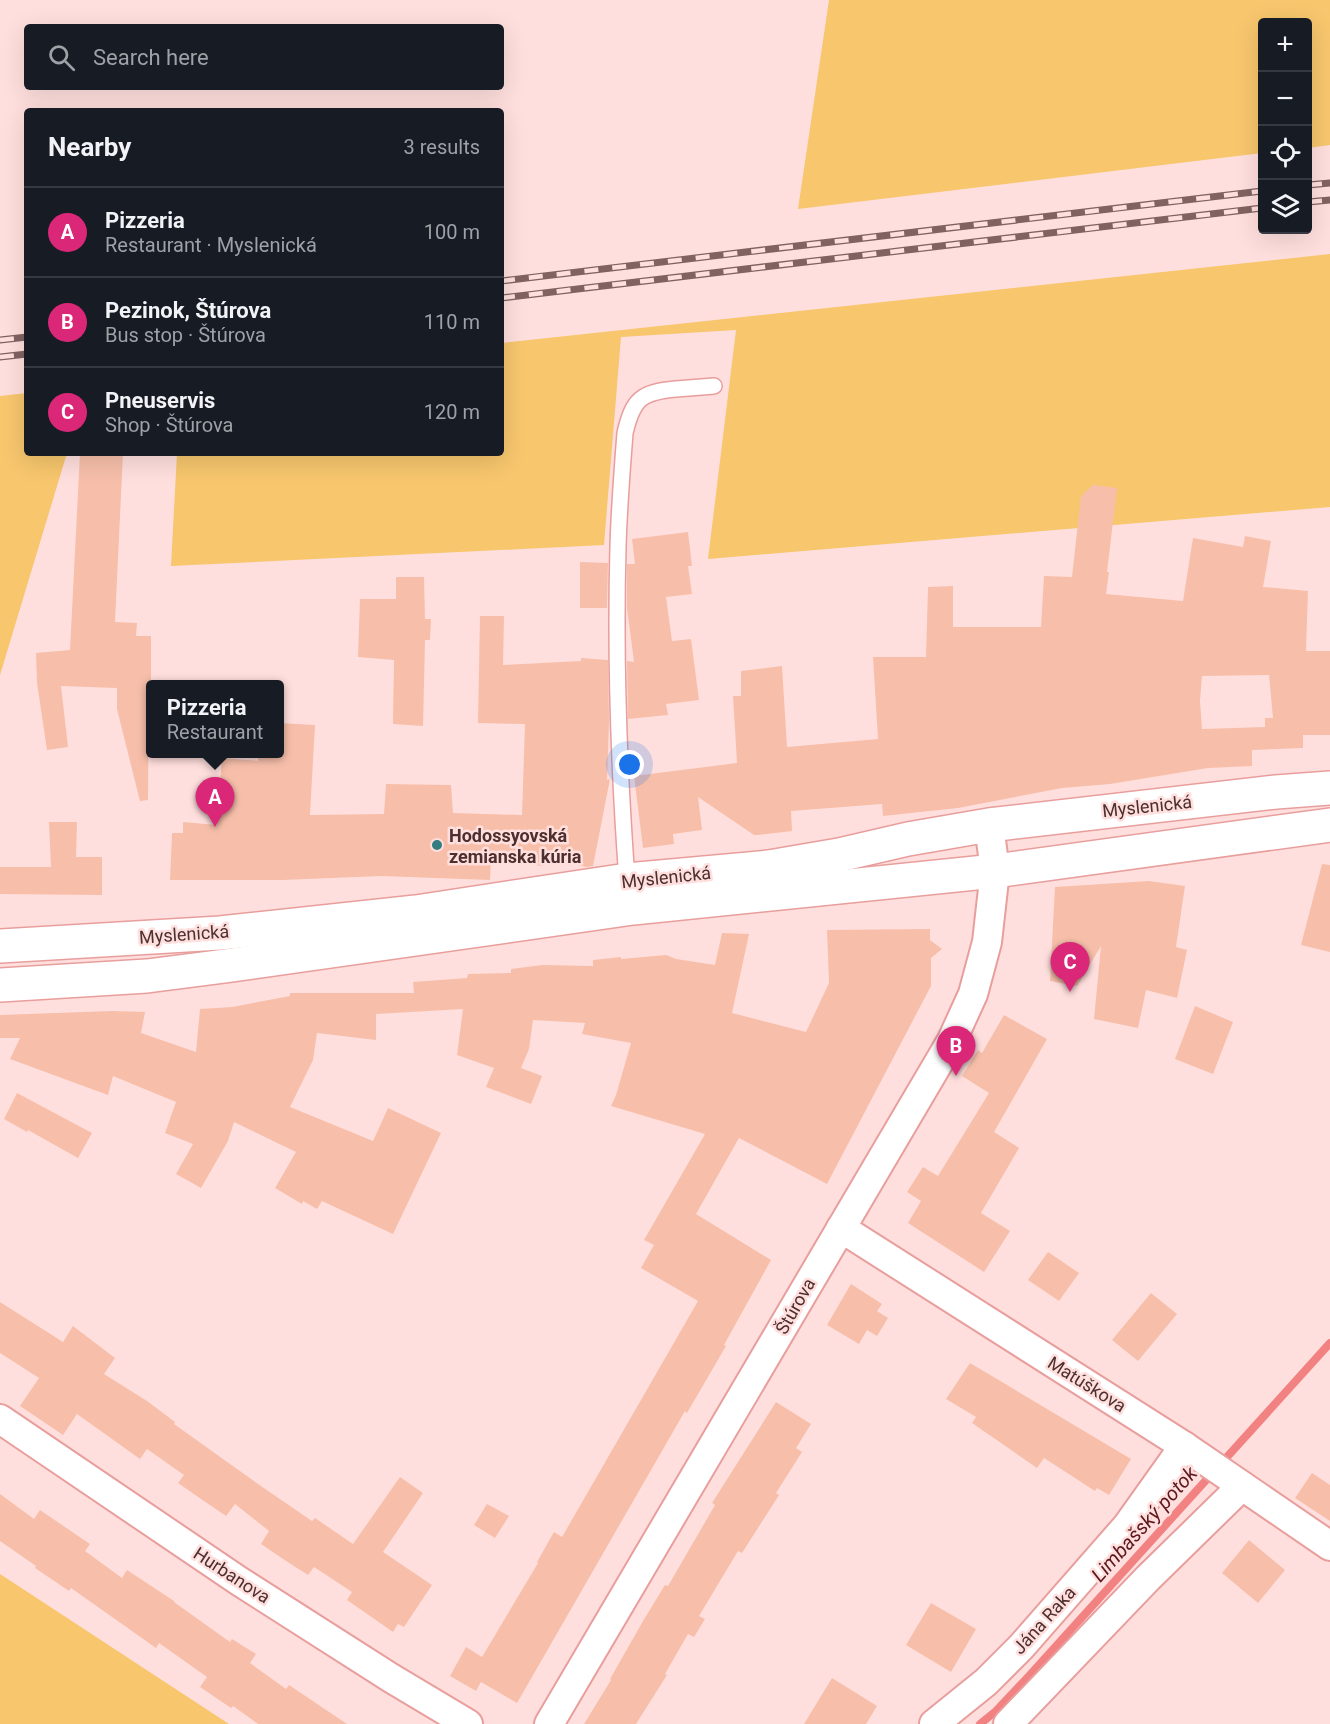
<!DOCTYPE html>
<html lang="en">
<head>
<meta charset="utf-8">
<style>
  :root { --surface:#171b24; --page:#20242c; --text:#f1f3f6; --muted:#9ea1a6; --line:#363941; --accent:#db2777 }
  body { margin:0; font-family:Roboto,sans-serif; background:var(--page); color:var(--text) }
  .controls { position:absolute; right:18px; top:18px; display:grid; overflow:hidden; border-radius:6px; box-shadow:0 6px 24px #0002 }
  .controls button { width:54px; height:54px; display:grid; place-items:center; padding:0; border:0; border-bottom:2px solid var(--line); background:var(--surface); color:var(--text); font:30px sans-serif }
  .you { position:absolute; left:630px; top:765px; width:21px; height:21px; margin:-15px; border:4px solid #fff; border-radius:50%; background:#1a73e8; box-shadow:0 0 0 9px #1a73e833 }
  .badge { display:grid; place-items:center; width:39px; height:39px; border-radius:50%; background:var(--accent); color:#fff; font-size:20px; font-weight:700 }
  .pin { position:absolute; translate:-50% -50px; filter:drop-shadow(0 2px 3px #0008) }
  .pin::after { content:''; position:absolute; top:32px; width:21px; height:18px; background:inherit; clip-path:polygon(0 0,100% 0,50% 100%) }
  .popup { position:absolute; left:146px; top:680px; width:138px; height:78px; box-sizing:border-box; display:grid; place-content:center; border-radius:6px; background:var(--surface); filter:drop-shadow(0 2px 4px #0005); font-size:20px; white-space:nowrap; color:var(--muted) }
  .popup b { font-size:22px; color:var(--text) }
  .popup::after { content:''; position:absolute; left:50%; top:100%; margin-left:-12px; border:12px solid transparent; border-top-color:var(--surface) }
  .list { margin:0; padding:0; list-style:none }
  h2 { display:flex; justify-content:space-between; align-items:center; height:78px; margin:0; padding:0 24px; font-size:26px }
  h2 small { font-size:20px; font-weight:400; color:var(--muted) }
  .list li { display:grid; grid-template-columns:39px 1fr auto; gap:18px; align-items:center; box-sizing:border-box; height:90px; padding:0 24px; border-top:2px solid var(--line) }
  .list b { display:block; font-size:22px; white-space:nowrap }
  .list p { margin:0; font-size:20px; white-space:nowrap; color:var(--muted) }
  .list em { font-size:20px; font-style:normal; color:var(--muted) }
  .icon { flex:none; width:33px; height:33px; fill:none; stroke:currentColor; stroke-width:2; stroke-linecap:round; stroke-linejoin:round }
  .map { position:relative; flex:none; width:1330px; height:1724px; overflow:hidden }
  .search { position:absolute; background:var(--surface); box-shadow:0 6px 24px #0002; left:24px; top:24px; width:480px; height:66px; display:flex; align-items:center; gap:15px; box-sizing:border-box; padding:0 21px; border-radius:6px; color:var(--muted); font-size:22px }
  .panel { position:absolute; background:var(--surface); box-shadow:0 6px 24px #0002; left:24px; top:108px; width:480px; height:348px; border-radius:6px }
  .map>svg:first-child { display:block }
  .green { fill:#f7c66d }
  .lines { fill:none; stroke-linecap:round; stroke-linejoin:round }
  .stream { stroke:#f28282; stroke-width:8 }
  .building { fill:#f7bfaa; fill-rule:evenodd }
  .lane-casing { stroke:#e89e9c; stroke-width:18 }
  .street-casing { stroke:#e89e9c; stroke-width:32 }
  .secondary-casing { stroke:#e89e9c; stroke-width:36 }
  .lane { stroke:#fff; stroke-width:15 }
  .street { stroke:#fff; stroke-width:28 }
  .secondary { stroke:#fff; stroke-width:33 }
  .rail-casing { stroke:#816261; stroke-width:7 }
  .rail { stroke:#ffdfdd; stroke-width:4.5; stroke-dasharray:14; stroke-linecap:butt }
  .poi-dot { fill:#337c80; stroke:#ffdfdd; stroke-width:2 }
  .labels { text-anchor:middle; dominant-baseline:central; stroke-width:5; stroke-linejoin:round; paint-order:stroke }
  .street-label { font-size:18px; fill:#4e2f2f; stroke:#ffdfdd }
  .poi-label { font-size:18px; font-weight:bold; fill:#4e2f2f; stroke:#ffdfdd; text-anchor:start }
  .water-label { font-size:20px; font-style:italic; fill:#5c171c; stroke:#ffdfdd }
</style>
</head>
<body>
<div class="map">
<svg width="1330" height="1724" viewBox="0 0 1330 1724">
  <rect width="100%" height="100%" fill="#ffdfdd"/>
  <g class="green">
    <polygon points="829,0 1330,0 1330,145 1308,148 1308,22 1262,22 1262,153 798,209"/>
    <polygon points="1330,254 1330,507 708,559 736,330 621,337 604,545 171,566 177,453 501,453 501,343"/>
    <polygon points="27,393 27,453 67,453 0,675 0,396"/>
    <polygon points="0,1574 229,1724 0,1724"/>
  </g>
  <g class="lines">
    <polyline class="stream" points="980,1724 996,1711 1029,1676 1330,1343"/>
  </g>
  <g class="building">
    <polygon points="80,453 123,453 115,622 137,623 136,636 151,636 151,684 149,686 148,800 140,801 117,709 117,688 61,686 68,747 47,750 37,683 36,653 70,650"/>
    <path d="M 1093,485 L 1117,488 L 1107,572 L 1109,572 L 1106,594 L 1183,601 L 1193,538 L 1243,547 L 1245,536 L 1271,541 L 1263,587 L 1308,591 L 1306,651 L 1330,651 L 1330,735 L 1303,735 L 1303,748 L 1252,750 L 1252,766 L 1208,768 L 1110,784 L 1062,788 L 958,808 L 883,816 L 882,804 L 791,811 L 792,831 L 758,835 L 754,835 L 698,797 L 702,830 L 673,834 L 674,844 L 643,848 L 634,776 L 737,763 L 733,696 L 741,696 L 741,671 L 782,666 L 787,747 L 878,739 L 873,657 L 926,657 L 928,587 L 953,586 L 953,627 L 1041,627 L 1044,576 L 1072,577 L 1081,496 ZM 1269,675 L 1273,718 L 1265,718 L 1265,727 L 1202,729 L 1200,701 L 1202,676 Z"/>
    <polygon points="688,532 692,566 688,566 692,594 666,597 672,641 691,639 699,700 666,704 668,715 628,719 627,661 634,662 627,608 627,564 635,564 632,539"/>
    <polygon points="580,562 608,563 607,608 580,608"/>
    <polygon points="396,577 424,577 425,619 431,619 430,640 425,640 423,726 393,724 394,660 358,657 360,599 396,599"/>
    <polygon points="480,616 504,616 503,665 581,661 581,658 608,660 609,722 607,780 610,779 593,866 586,867 543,857 542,866 491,860 490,880 381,876 283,880 170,880 172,833 183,833 183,822 217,825 222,758 258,761 258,753 279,753 279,723 315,725 310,815 384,814 386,784 451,785 453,813 522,815 525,724 478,723"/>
    <polygon points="49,822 77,822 76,857 102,857 102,895 0,894 0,867 51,867"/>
    <polygon points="1322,864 1330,865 1330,952 1301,945"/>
    <polygon points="1149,881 1185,886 1176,947 1187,950 1177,998 1146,990 1138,1028 1094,1019 1101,946 1077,986 1050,981 1055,887"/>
    <polygon points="930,929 930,940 942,949 931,958 931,986 827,1184 739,1138 696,1214 771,1260 724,1345 726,1346 687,1413 685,1411 517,1703 481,1682 476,1691 450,1676 466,1647 482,1657 538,1563 537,1562 554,1532 562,1537 698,1301 641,1268 654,1245 644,1240 705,1134 611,1106 616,1095 631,1043 582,1034 585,1023 533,1020 529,1049 521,1068 542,1076 531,1104 486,1087 494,1068 457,1055 463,1009 376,1014 376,1040 317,1033 313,1060 290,1107 373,1141 388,1108 441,1133 393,1234 322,1201 317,1209 303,1201 302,1204 275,1188 296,1152 234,1122 228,1141 201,1188 176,1174 193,1144 165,1133 176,1102 113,1076 108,1095 10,1059 20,1038 0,1038 0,1015 112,1011 145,1012 141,1033 196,1052 200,1009 232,1007 290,996 290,993 414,993 413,982 467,978 468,974 511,973 511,969 542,965 593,966 593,960 621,957 621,959 666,955 676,959 715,965 722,933 749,934 732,1013 806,1032 829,983 827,930"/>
    <polygon points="1195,1006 1233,1022 1213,1074 1175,1059"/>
    <polygon points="1004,1015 1047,1039 994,1132 1019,1148 981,1213 1010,1231 984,1272 908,1223 921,1201 907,1192 923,1167 938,1176 989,1093 962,1076 978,1050 982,1053"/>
    <polygon points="17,1093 92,1133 78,1158 28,1130 27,1132 4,1119"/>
    <polygon points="1048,1252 1079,1273 1059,1301 1028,1280"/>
    <polygon points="851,1284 882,1304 877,1311 888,1318 877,1336 867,1330 859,1344 827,1325"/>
    <polygon points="1151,1293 1177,1314 1138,1361 1112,1340"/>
    <polygon points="0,1302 63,1342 73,1326 115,1358 104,1374 147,1401 175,1422 174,1424 258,1484 312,1521 315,1518 353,1544 400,1477 423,1493 383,1552 432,1585 404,1627 398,1624 393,1632 347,1600 352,1592 314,1567 308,1575 283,1559 261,1544 269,1531 235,1504 226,1516 201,1499 178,1483 184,1475 147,1449 140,1459 77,1414 63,1435 20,1406 39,1378 0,1353"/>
    <polygon points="970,1363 1131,1459 1109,1495 1097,1488 1095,1491 1044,1458 1037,1468 972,1423 976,1417 946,1399"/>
    <polygon points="776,1402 811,1424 796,1448 802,1452 776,1493 779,1495 742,1553 738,1551 699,1616 705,1619 694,1637 688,1634 665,1674 667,1675 636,1724 584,1724 611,1680 610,1679 643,1621 665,1585 668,1586 715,1505 712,1503"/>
    <polygon points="1312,1473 1330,1485 1330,1521 1295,1498"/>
    <polygon points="0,1494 34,1519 40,1510 90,1544 85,1551 122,1578 127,1570 174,1601 174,1602 230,1642 232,1639 256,1654 250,1663 286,1689 289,1685 347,1724 258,1724 233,1706 231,1708 200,1687 207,1677 159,1643 156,1648 71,1588 69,1591 35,1568 36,1566 0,1541"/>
    <polygon points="487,1504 509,1516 495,1538 474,1525"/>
    <polygon points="1249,1540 1285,1570 1258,1603 1222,1573"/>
    <polygon points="931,1603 976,1629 951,1672 906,1645"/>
    <polygon points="832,1678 877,1706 866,1724 804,1724"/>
  </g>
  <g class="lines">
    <g class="lane-casing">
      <path id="lane" d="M 627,880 C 619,771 615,657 618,547 C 619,509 622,471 625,433 C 633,399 641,392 676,389 C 689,388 701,387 714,386"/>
    </g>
    <g class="street-casing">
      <g id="street">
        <polyline points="841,1228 1184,1446 1330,1546"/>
        <polyline points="0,1419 239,1581 391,1678 468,1724"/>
        <polyline points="549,1724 952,1040 973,994 987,942 995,871 989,825"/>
        <polyline points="934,1724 986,1682 1021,1647 1127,1526 1184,1446"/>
        <polyline points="1008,1724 1148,1578 1242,1486"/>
      </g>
    </g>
    <g class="secondary-casing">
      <g id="secondary">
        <polyline points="0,946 220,933 416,912 627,880 769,867 839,855 908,839 989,825 1276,792 1330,788"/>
        <polyline points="0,985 147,976 225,966 633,908 995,871 1330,825"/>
      </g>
    </g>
    <use href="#lane" class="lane"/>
    <use href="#street" class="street"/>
    <use href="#secondary" class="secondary"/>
    <g class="rail-casing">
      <g id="rail">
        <polyline points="1308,185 1330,183"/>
        <polyline points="1308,202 1330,200"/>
        <polyline points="501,281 1262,191"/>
        <polyline points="501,298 1262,208"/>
        <polyline points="0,340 27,337"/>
        <polyline points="0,357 27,354"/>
      </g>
    </g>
    <use href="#rail" class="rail"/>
  </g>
  <circle class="poi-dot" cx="437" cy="845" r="6"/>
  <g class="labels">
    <g class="street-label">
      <text transform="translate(1147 806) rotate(-6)">Myslenická</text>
      <text transform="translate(666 877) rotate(-6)">Myslenická</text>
      <text transform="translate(184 934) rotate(-4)">Myslenická</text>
      <text transform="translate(795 1306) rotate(-60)">Štúrova</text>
      <text transform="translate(1087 1384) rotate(32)">Matúškova</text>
      <text transform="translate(232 1575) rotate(33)">Hurbanova</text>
      <text transform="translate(1044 1620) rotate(-48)">Jána Raka</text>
    </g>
    <g class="poi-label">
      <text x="449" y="835">Hodossyovská<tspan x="449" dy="21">zemianska kúria</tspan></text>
    </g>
    <g class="water-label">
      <text transform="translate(1144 1524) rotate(-48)">Limbašský potok</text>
    </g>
  </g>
</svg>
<div class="controls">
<button>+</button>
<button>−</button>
<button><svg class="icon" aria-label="locate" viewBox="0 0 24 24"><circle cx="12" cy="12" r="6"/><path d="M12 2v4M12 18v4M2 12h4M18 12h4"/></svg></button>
<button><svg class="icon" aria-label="layers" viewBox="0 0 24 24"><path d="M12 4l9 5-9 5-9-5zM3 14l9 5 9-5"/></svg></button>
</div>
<div class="you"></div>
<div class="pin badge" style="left:215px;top:827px">A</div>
<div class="popup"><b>Pizzeria</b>Restaurant</div>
<div class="pin badge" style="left:956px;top:1076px">B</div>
<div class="pin badge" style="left:1070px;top:992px">C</div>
<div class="search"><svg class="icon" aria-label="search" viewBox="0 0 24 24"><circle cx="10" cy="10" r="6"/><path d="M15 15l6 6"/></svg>Search here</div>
<section class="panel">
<h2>Nearby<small>3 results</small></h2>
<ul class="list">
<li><span class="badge">A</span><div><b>Pizzeria</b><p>Restaurant · Myslenická</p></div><em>100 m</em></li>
<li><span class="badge">B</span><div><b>Pezinok, Štúrova</b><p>Bus stop · Štúrova</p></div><em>110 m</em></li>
<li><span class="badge">C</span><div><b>Pneuservis</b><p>Shop · Štúrova</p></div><em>120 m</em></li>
</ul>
</section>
</div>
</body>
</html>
